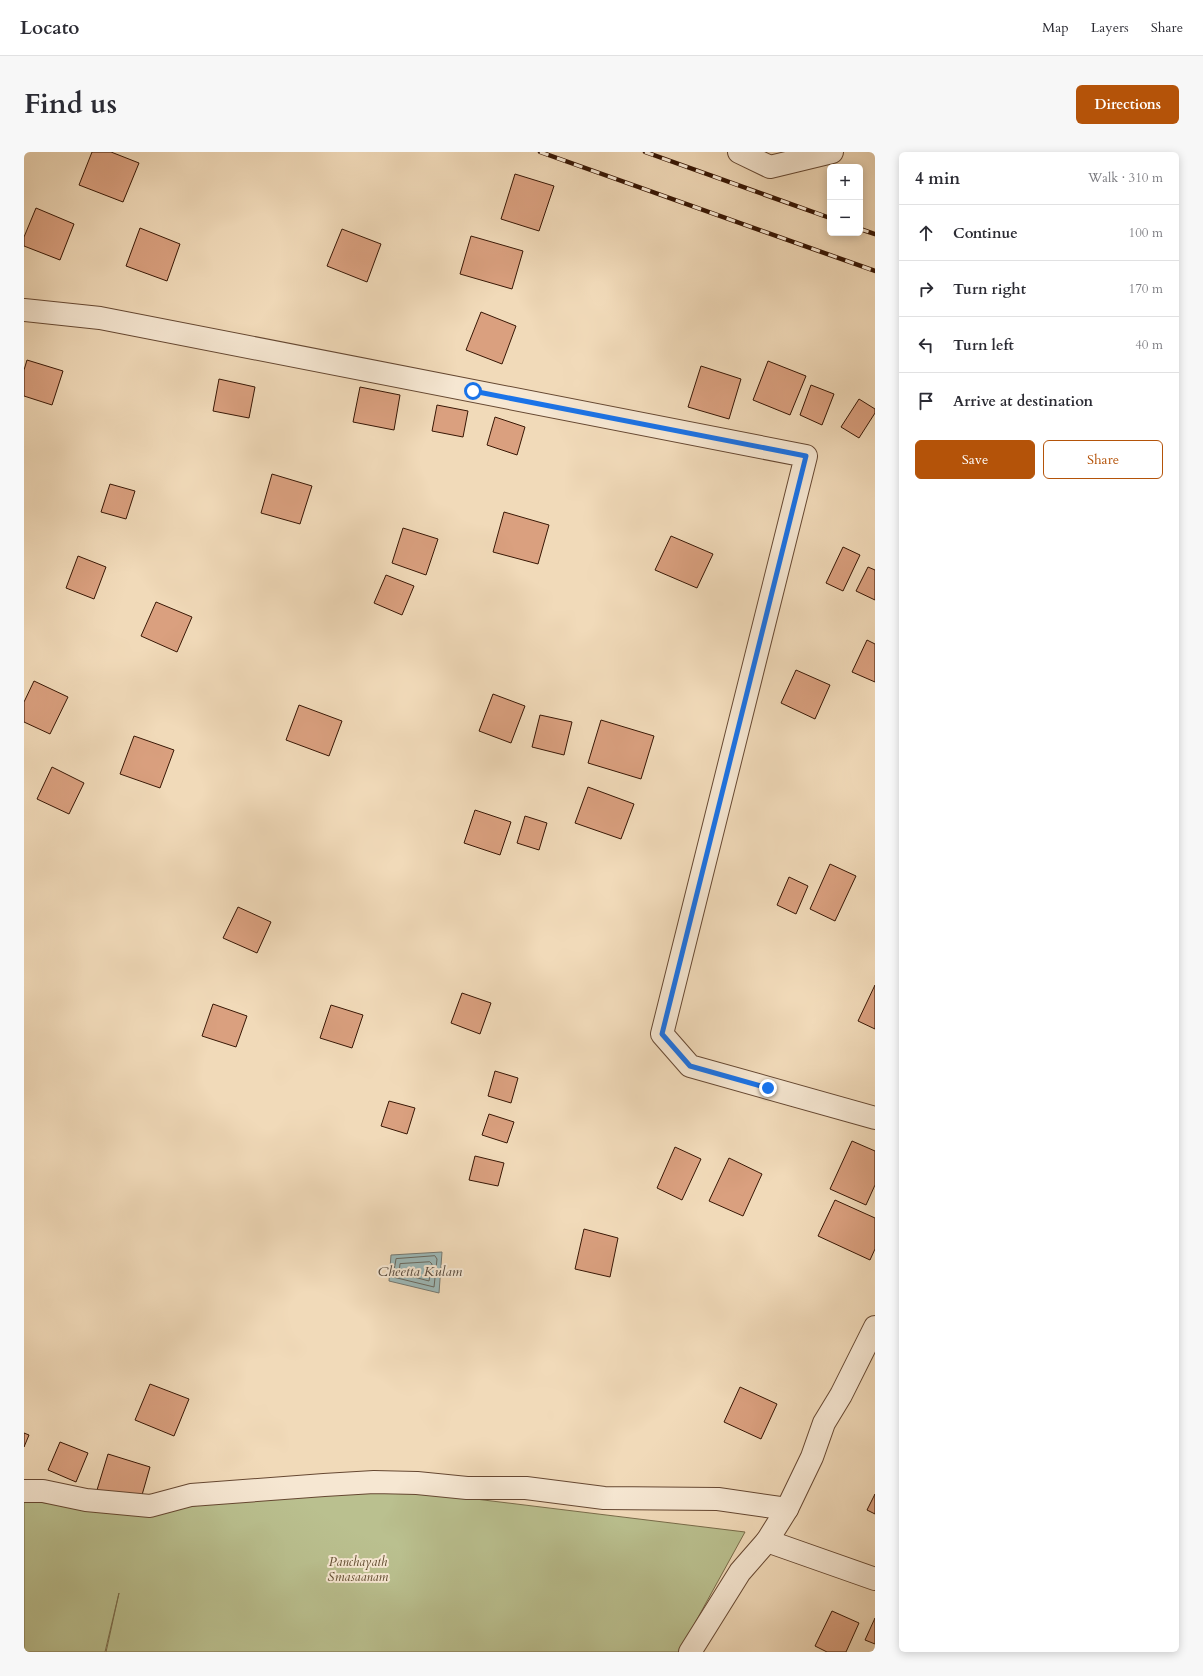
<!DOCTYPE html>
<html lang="en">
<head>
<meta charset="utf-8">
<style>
  :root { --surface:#fff; --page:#f7f7f7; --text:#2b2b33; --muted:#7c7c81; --line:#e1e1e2; --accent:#b45309 }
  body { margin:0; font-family:Cardo,serif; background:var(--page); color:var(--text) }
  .controls { position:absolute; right:12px; top:12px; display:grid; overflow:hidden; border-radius:6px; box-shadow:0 2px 10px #0003 }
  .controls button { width:36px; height:36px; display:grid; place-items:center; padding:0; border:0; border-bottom:1px solid var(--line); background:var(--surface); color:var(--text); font:20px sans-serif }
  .stop { position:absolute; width:12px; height:12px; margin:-9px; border:3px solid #1a73e8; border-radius:50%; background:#fff }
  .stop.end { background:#1a73e8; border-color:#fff; box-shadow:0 1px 4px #0008 }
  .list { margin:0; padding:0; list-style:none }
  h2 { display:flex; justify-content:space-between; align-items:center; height:52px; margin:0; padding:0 16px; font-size:17px }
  h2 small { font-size:13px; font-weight:400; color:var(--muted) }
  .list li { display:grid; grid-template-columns:26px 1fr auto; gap:12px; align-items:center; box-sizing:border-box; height:56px; padding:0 16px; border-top:1px solid var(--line) }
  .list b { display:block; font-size:15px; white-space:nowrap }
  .list em { font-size:13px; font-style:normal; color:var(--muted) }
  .actions { display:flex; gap:8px; padding:12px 16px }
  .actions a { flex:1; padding:9px 0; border:1px solid var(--accent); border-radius:6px; text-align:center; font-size:14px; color:var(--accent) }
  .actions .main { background:var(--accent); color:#fff }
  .icon { flex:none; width:22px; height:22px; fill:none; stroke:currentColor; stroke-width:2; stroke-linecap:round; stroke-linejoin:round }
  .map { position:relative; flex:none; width:851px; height:1500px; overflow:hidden; border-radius:6px }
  header { display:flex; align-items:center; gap:24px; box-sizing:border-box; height:56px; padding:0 20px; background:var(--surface); border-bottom:1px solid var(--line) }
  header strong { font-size:19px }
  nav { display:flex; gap:22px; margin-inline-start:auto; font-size:14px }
  .intro { display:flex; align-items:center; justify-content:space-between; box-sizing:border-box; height:96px; padding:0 24px }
  h1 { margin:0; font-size:28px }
  .button { padding:10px 18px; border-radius:6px; background:var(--accent); color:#fff; font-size:14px; font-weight:700 }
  main { display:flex; gap:24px; padding:0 24px }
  aside { flex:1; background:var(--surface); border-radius:6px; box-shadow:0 2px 10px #0003 }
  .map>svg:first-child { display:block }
  .green { fill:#bac08f; stroke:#796c4a }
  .water { fill:#9db9b8; stroke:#757870 }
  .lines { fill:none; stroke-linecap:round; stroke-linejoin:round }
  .shore { stroke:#6a685e; stroke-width:1 }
  .building { fill:#daa07f; stroke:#381705 }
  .minor-casing { stroke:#664832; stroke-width:24 }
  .minor { stroke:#f6e7d2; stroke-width:22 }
  .rail-casing { stroke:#381705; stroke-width:4.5 }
  .rail { stroke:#f6e7d2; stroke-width:3; stroke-dasharray:9; stroke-linecap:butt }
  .route { stroke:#1a73e8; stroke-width:5 }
  .labels { text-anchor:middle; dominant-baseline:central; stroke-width:4; stroke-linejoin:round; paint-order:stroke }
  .park-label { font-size:13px; font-style:italic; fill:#5f4a2e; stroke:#f6e7d2 }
  .water-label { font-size:14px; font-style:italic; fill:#56483b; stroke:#f6e7d2 }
</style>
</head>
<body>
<header>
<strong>Locato</strong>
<nav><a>Map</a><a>Layers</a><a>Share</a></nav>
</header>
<div class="intro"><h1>Find us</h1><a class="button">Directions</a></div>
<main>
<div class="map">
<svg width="851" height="1500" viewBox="0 0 851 1500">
  <rect width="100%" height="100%" fill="#f1dab9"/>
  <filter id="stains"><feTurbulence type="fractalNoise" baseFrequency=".005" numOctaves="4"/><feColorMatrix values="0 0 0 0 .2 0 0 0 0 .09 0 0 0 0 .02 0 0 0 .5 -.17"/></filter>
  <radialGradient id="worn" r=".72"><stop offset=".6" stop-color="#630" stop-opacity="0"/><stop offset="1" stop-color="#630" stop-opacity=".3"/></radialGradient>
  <polygon class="green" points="337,1333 721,1380 655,1500 82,1500 95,1441 81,1500 0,1500 0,1348 112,1363 113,1361"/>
  <polygon class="water" points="418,1100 415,1141 365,1129 367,1103"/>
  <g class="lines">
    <g class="shore">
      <polygon points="411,1104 413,1107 410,1135 369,1125 372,1107"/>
      <polygon points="406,1110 408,1112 405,1129 375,1121 376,1112"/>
    </g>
  </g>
  <g class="building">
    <polygon points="68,0 87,0 115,11 99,50 55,33"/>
    <polygon points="491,22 530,34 515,79 477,67"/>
    <polygon points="12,56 50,72 36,108 0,94 0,85"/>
    <polygon points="116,76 156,92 143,129 102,114"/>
    <polygon points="318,77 357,92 343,130 303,114"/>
    <polygon points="447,84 499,99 488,137 436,122"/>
    <polygon points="457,160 492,174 478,212 442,198"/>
    <polygon points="3,208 39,219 28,253 0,244 0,218"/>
    <polygon points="744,209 782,224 766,263 729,248"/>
    <polygon points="677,214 717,227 705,267 664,255"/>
    <polygon points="195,227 231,235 225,266 189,259"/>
    <polygon points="787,233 810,242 798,273 776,263"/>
    <polygon points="336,235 376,243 370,278 329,270"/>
    <polygon points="835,247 851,257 851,261 835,286 817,275"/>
    <polygon points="413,253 444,259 439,285 408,279"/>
    <polygon points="471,265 501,275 493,303 463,293"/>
    <polygon points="248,322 288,334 276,372 237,361"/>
    <polygon points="86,332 111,339 102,367 77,360"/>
    <polygon points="480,360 525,373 514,412 469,400"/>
    <polygon points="379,376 414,387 402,423 368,411"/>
    <polygon points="647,384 689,402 673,436 631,418"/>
    <polygon points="819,395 836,403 819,439 802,431"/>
    <polygon points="54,404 82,415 70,447 42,436"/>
    <polygon points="844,415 851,418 851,448 832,439"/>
    <polygon points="362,423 390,434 378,463 350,451"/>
    <polygon points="132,450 168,465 153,500 117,484"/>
    <polygon points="843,488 851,492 851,530 828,520"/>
    <polygon points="772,518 806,533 791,567 757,551"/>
    <polygon points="10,529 44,545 26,582 0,570 0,550"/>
    <polygon points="469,542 501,554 487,591 455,579"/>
    <polygon points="275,553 318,569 305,604 262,588"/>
    <polygon points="516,563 548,570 540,603 508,595"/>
    <polygon points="577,568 630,584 617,627 564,611"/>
    <polygon points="110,584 150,598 136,636 96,622"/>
    <polygon points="28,615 60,631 45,662 13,647"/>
    <polygon points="564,635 610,652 597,687 551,671"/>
    <polygon points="451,658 487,670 476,703 440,691"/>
    <polygon points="501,664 523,671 515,698 493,691"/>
    <polygon points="806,712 832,724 811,769 786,757"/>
    <polygon points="765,725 784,734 772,762 753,753"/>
    <polygon points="214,755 247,770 233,801 199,786"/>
    <polygon points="851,833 851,877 834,869"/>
    <polygon points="438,841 467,851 456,882 427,871"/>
    <polygon points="189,852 223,864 212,895 178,884"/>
    <polygon points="307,853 339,863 328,896 296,886"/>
    <polygon points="471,919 494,926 487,951 464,944"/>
    <polygon points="365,949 391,956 383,982 357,974"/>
    <polygon points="465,962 490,970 483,991 458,983"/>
    <polygon points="828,989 851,999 851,1033 842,1053 806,1037"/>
    <polygon points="651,995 677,1007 658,1048 633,1036"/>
    <polygon points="451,1004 480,1011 474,1034 445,1028"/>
    <polygon points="705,1006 738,1022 719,1064 685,1049"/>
    <polygon points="811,1048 851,1066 851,1097 846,1108 794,1084"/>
    <polygon points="560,1077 594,1086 586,1125 551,1117"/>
    <polygon points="126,1232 165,1247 150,1284 111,1268"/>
    <polygon points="716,1235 753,1252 737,1287 700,1270"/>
    <polygon points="0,1281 5,1283 0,1295"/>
    <polygon points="36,1290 64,1301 52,1330 24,1318"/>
    <polygon points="84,1302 126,1315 116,1350 73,1338"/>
    <polygon points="851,1342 851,1362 843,1358"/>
    <polygon points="808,1459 835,1471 822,1500 803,1500 791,1494"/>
    <polygon points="851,1466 851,1492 841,1488"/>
  </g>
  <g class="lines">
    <g class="minor-casing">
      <g id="minor">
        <polyline points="715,0 746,15 808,0"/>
        <polyline points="0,158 76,166 782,304 638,882 666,914 851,966"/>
        <polyline points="0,1339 19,1339 62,1348 126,1354 167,1343 300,1333 350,1330 393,1331 443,1336 502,1336 580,1346 694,1347 763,1357"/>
        <polyline points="743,1389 851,1427"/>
        <polyline points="666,1500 716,1420 743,1389 763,1357 788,1305 800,1271 817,1243 851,1175"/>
      </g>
    </g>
    <use href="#minor" class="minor"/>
    <g class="rail-casing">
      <g id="rail">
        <polyline points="516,0 851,119"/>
        <polyline points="621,0 806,66"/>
        <polyline points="836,77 851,82"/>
      </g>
    </g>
    <use href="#rail" class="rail"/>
  </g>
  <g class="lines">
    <polyline class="route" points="449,239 782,304 638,882 666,914 744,936"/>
  </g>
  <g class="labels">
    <g class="park-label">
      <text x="334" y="1410">Panchayath<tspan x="334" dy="15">Smasaanam</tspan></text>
    </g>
    <g class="water-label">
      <text x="396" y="1119">Cheetta Kulam</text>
    </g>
  </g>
  <rect width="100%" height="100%" filter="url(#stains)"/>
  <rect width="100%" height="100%" fill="url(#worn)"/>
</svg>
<div class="controls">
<button>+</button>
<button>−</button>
</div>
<div class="stop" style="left:449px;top:239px"></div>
<div class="stop end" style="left:744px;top:936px"></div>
</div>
<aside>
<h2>4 min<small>Walk · 310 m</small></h2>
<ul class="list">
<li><svg class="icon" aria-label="ahead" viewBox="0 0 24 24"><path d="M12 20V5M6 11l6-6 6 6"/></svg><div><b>Continue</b></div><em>100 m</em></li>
<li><svg class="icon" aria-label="right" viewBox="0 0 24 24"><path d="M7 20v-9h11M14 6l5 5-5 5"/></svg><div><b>Turn right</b></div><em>170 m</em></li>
<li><svg class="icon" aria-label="left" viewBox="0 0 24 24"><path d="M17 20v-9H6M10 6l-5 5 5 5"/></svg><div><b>Turn left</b></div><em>40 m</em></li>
<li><svg class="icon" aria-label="arrive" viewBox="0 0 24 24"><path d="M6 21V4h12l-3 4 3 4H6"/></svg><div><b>Arrive at destination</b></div></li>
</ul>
<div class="actions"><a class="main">Save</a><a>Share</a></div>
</aside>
</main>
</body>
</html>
